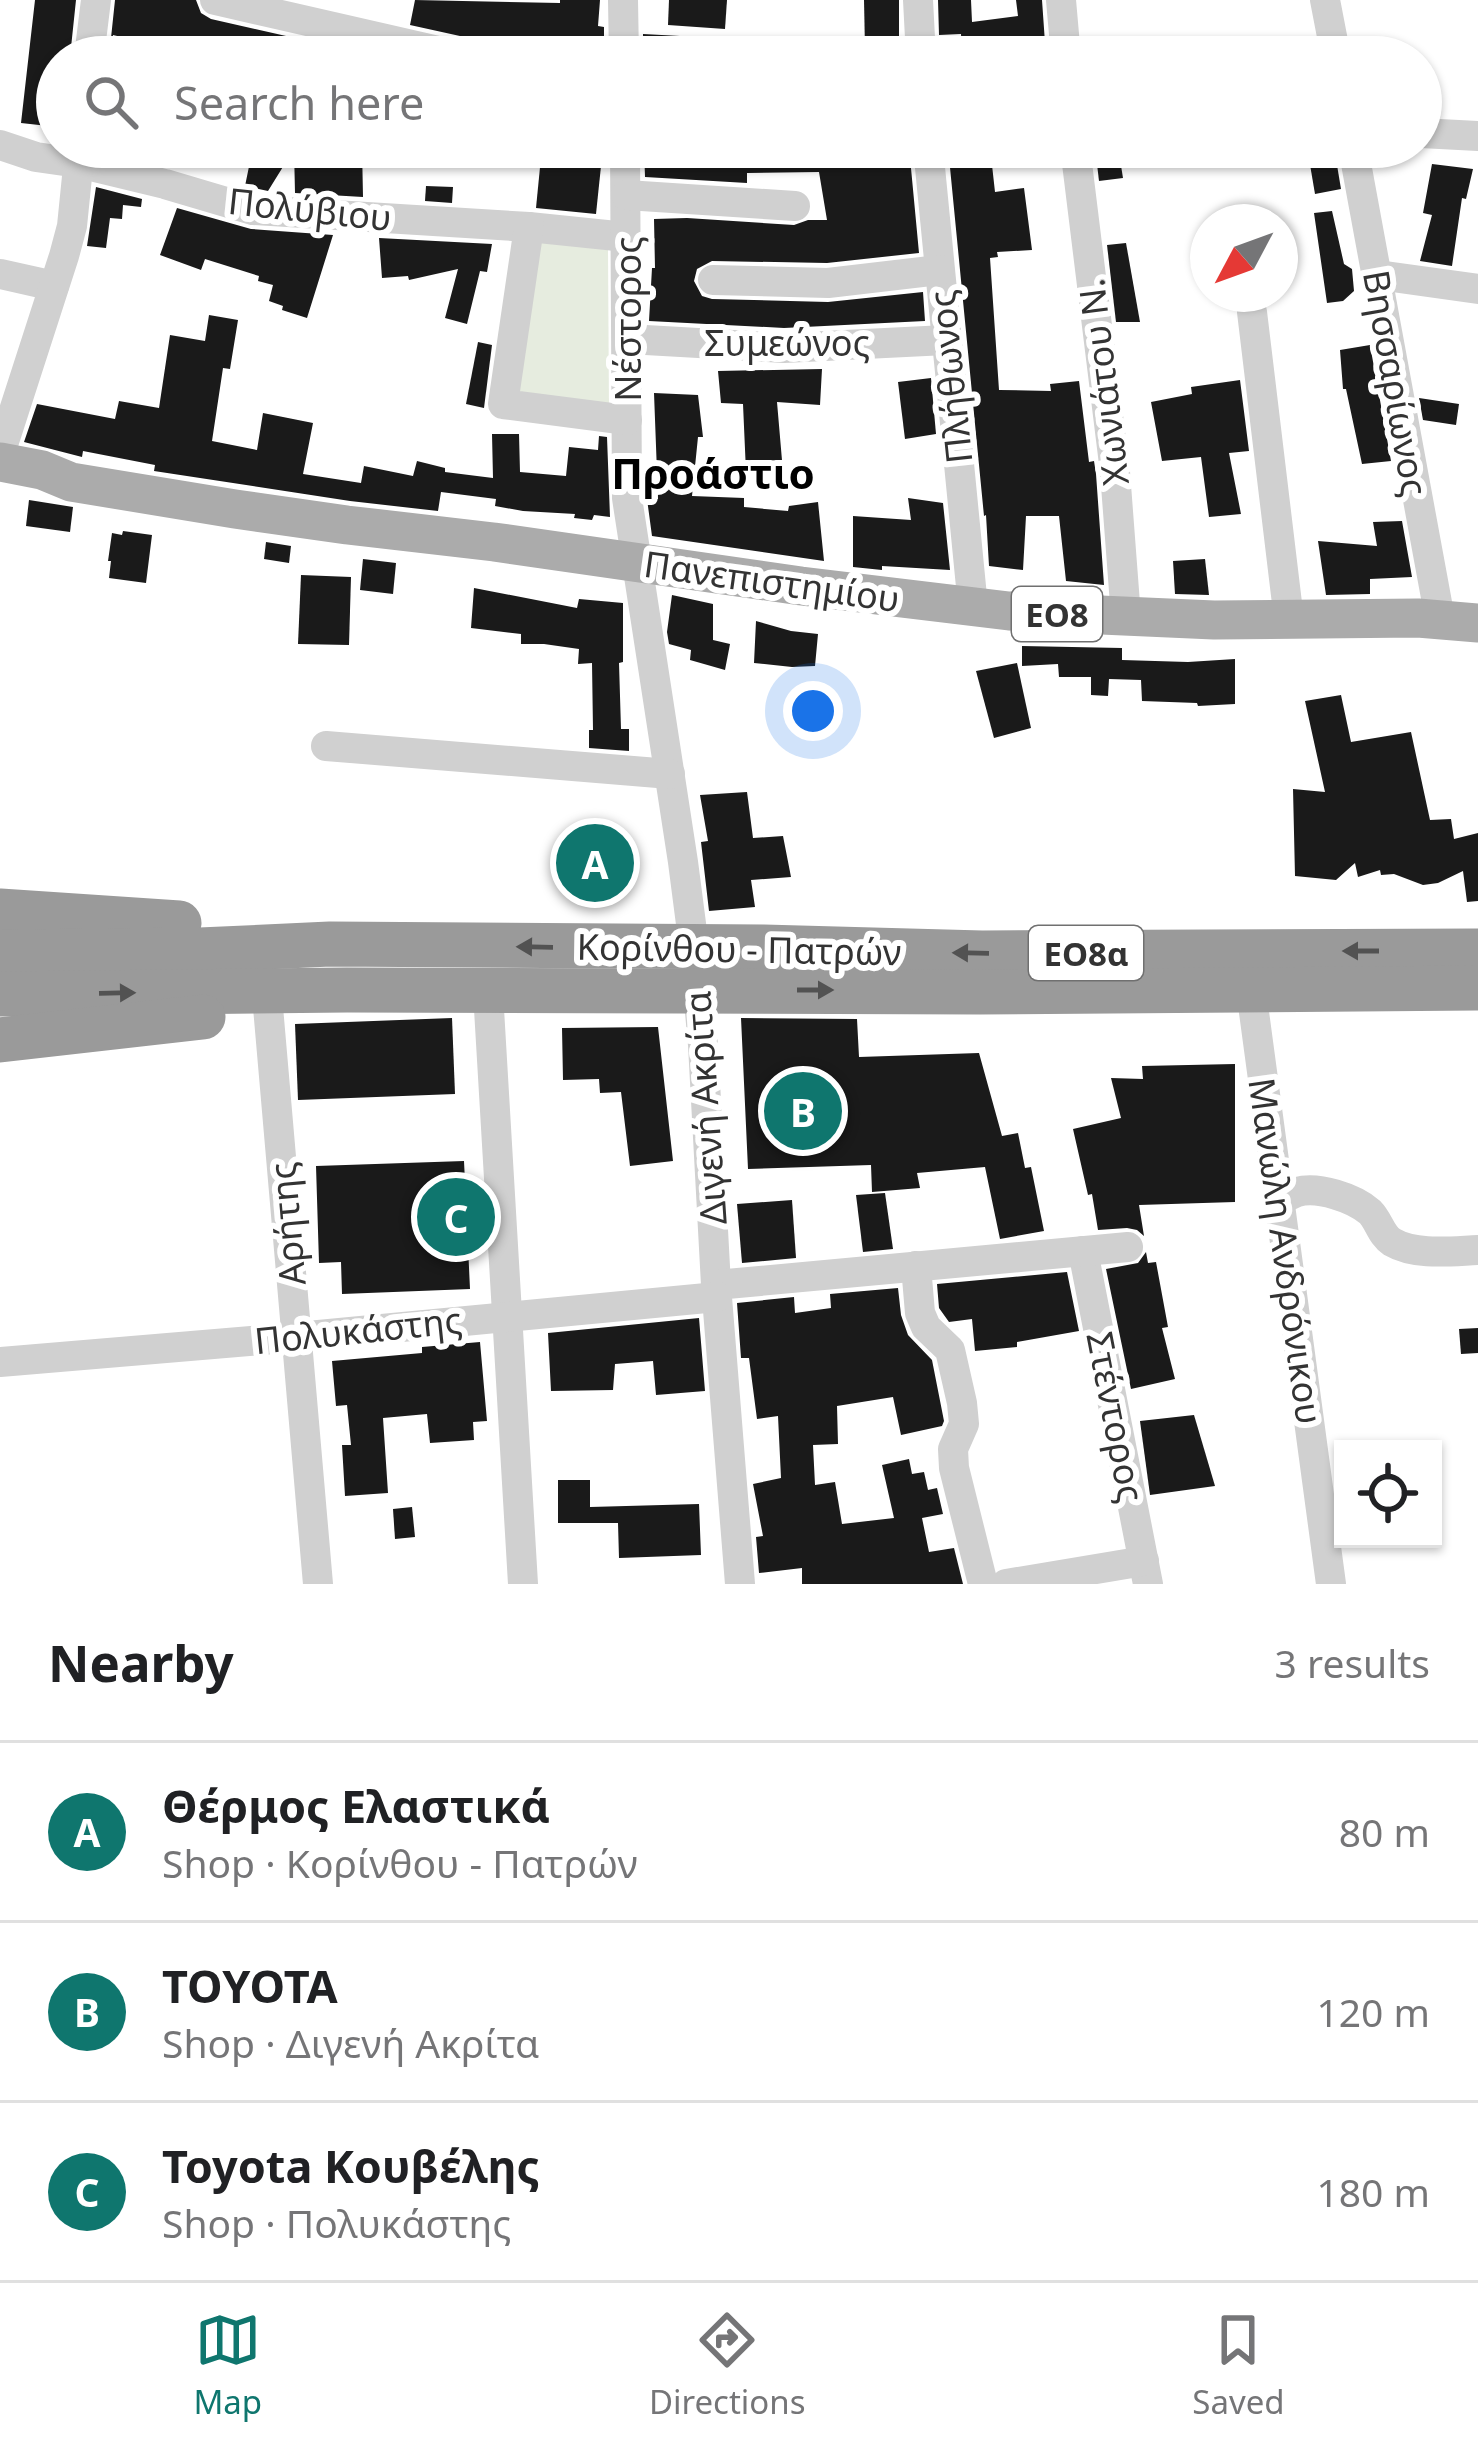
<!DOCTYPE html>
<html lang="en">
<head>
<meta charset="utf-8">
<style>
  :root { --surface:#fff; --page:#f6f6f6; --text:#202124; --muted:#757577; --line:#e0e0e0; --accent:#0f766e }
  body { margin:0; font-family:"Noto Sans",sans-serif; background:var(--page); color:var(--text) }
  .controls { position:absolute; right:36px; bottom:36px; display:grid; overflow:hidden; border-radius:0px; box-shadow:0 3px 9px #0004 }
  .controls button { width:108px; height:108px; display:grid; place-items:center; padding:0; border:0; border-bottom:3px solid var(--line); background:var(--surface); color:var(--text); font:60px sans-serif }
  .compass { position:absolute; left:1190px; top:204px; width:108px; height:108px; border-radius:50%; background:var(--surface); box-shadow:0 3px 9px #0004; rotate:229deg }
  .you { position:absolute; left:813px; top:711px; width:42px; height:42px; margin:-30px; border:9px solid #fff; border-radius:50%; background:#1a73e8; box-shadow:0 0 0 18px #1a73e833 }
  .badge { display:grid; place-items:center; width:78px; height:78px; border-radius:50%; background:var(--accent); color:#fff; font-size:39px; font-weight:700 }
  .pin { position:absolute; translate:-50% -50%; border:6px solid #fff; box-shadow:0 3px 12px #0006 }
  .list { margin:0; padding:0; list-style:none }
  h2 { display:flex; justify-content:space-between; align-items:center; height:156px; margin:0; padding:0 48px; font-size:51px }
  h2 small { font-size:39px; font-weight:400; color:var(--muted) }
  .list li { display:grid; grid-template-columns:78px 1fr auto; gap:36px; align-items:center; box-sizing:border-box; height:180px; padding:0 48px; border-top:3px solid var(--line) }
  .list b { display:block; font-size:45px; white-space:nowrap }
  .list p { margin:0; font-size:39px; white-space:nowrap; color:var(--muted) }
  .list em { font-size:39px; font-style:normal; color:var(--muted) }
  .icon { flex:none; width:66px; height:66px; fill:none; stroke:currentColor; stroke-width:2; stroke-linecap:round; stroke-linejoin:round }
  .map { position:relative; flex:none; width:1478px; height:1584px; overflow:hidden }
  .search { position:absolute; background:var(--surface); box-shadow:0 3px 9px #0004; left:36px; right:36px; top:36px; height:132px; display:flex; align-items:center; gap:30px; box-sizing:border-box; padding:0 42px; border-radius:66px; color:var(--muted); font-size:45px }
  .sheet { height:696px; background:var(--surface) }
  nav { display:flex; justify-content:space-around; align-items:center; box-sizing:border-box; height:168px; border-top:3px solid var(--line); background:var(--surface); font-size:33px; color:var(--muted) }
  nav a { display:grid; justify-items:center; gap:6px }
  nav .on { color:var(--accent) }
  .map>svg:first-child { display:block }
  .green { fill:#e6ecdf }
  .building { fill:#1a1a1a }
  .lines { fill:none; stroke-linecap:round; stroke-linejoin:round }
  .minor { stroke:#d0d0d0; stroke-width:30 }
  .major { stroke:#ababab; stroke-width:39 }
  .highway { stroke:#9a9a9a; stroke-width:45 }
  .oneway { fill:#525252 }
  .labels { text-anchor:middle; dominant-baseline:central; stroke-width:12; stroke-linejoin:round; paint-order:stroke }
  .shield { fill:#fff; stroke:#707070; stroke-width:3 }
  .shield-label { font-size:33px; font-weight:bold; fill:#333 }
  .street-label { font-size:36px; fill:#333; stroke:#fff }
  .quarter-label { font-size:42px; font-weight:bold; fill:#000; stroke:#fff }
</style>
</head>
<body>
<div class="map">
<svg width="1478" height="1584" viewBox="0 0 1478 1584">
  <rect width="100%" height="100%" fill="#fff"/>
  <polygon class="green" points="538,239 608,250 609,412 514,398"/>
  <g class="building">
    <polygon points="35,0 76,0 70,57 57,57 57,127 21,123"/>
    <polygon points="115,0 196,0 201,13 211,19 317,43 314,57 162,57 153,55 155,45 113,35 111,57 109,57"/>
    <polygon points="415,0 560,3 560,0 600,0 598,26 604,27 604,57 507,57 507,50 480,45 469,38 410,25"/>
    <polygon points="669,0 727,0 725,29 668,25"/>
    <polygon points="864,0 899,0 899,48 865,49"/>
    <polygon points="938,0 971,0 972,22 1018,16 1016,0 1042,0 1046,57 962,57 961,34 939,35"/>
    <polygon points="643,34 680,36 679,57 643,57"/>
    <polygon points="253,147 362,147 363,197 295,193 294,149 268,191 245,186"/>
    <polygon points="542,147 603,147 596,214 536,208"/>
    <polygon points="644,147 909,147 919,253 827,263 712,261 697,269 694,281 702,296 712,299 828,302 923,292 925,321 784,328 649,321 652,268 655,268 654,219 687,218 794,225 808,220 827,220 819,172 747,173 747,183 645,177"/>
    <polygon points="948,147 990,147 995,192 1024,188 1032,250 997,252 998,257 990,258 999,390 1051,391 1050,384 1079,381 1089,462 1094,461 1096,474 1104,585 1066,581 1059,516 1026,516 1023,570 989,566 986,515 984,516"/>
    <polygon points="1095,147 1118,147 1123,178 1099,181"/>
    <polygon points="1307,147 1334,147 1341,189 1315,194"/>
    <polygon points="1432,164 1473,169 1466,199 1462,198 1452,266 1420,261 1432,215 1423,213"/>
    <polygon points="426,186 453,187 452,203 425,201"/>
    <polygon points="96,187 142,199 141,207 123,205 122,219 110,218 106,248 87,246"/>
    <polygon points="177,208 251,229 333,235 307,318 282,310 283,306 269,301 273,285 258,281 259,276 205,259 201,270 160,255"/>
    <polygon points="1332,211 1344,264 1352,269 1354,291 1343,301 1327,303 1314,213"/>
    <polygon points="379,238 492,244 487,272 480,271 467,324 445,318 458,269 409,280 408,276 382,278"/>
    <polygon points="1126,243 1140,322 1116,322 1107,245"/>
    <polygon points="209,315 238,320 230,369 223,368 212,441 257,450 263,413 313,423 303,474 361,483 364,466 413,476 417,461 445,468 445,472 493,478 492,434 519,434 520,472 566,476 569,447 598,450 599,436 607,437 610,517 594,515 592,520 574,518 575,514 523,511 495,506 496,499 441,492 438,511 350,501 154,471 155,465 83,451 82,457 24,442 37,404 115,419 119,401 159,408 170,335 205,341"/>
    <polygon points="478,342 492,345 484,408 466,404"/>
    <polygon points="1370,345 1391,461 1362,464 1346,389 1343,389 1340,350"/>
    <polygon points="822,369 820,405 777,402 783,472 746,472 743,404 721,403 718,371"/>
    <polygon points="931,378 936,434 905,439 898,382"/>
    <polygon points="1240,380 1249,451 1229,453 1241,514 1209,517 1201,457 1162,461 1151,402 1192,394 1191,387"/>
    <polygon points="654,393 698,395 703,437 698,437 692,496 744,498 744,507 788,511 789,506 818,502 824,561 652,536 647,499 658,499"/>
    <polygon points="1419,398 1459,404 1456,425 1423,420"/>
    <polygon points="908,498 943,503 950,570 882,566 882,570 853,567 853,516 911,520"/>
    <polygon points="29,500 73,507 70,532 26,526"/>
    <polygon points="1402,521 1412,577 1370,579 1370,594 1326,595 1318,541 1377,546 1373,522"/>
    <polygon points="123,531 152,535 146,583 109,578 111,561 108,561 112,533 122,535"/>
    <polygon points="266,542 291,546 289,563 264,559"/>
    <polygon points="363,559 396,563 393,594 360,590"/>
    <polygon points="1205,559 1209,595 1175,594 1173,561"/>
    <polygon points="301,575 351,577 349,645 298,644"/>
    <polygon points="474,588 577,608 579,599 623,603 623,662 619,663 621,729 629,729 629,751 589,748 589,730 593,730 592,663 578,664 579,649 544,644 521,644 521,634 471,628"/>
    <polygon points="672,595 713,604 713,640 730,644 725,670 690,660 691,650 669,644 667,632"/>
    <polygon points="756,621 791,631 818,634 815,666 792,667 754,663"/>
    <polygon points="1022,646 1122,648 1122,660 1188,662 1235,659 1235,704 1198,706 1197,703 1142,701 1141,680 1109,679 1108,696 1091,695 1091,677 1059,677 1058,664 1022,666"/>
    <polygon points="1017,663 1031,728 994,738 976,671"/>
    <polygon points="1341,695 1351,742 1411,732 1430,820 1451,819 1454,839 1478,833 1478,901 1467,902 1463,871 1438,883 1423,885 1394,874 1381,875 1380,870 1358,877 1355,863 1336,880 1295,876 1293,789 1325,792 1305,701"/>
    <polygon points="747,792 753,838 783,836 791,877 751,880 755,907 709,911 701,842 708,841 700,795"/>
    <polygon points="555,849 636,851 635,876 553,877"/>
    <polygon points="452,1018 455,1094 298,1100 295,1024"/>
    <polygon points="741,1018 857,1019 859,1057 979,1053 1002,1136 1018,1133 1025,1168 1031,1167 1044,1231 1000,1239 985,1167 917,1173 920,1188 872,1192 871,1165 748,1169"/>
    <polygon points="658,1027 673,1161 630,1166 621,1092 600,1093 599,1079 563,1080 562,1028"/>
    <polygon points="1235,1064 1235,1202 1139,1205 1144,1236 1137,1230 1127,1228 1098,1230 1092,1194 1088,1195 1073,1129 1121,1118 1111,1078 1143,1079 1142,1066"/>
    <polygon points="464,1161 470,1289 342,1294 341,1262 319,1263 316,1166"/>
    <polygon points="885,1193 893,1249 863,1252 856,1195"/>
    <polygon points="792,1200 796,1258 742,1263 737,1204"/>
    <polygon points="1146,1252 1148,1263 1156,1262 1168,1327 1162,1328 1175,1379 1131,1389 1106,1269 1138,1263"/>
    <polygon points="1067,1272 1079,1331 1017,1342 1017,1347 975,1351 972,1319 949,1322 939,1308 937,1284"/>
    <polygon points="898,1288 901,1315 908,1335 932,1360 944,1421 942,1426 901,1435 893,1397 837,1406 838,1444 813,1445 815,1485 835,1482 842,1524 894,1518 882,1465 909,1459 912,1474 924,1472 928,1490 937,1488 943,1514 922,1518 929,1552 954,1548 963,1584 802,1584 802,1568 759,1573 756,1537 763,1536 753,1484 781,1478 778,1416 757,1419 749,1358 741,1358 737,1303 794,1297 795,1313 831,1308 830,1294"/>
    <polygon points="699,1318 705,1391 656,1395 653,1361 615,1364 613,1390 551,1391 548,1333"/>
    <polygon points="1478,1328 1478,1353 1461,1354 1459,1329"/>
    <polygon points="480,1342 487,1421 473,1422 474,1440 430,1443 427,1414 383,1418 388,1493 345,1496 342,1445 351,1445 347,1405 336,1406 332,1361 422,1353 422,1347"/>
    <polygon points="1194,1415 1215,1486 1150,1495 1140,1421"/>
    <polygon points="558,1480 590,1480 590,1507 699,1504 701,1555 619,1558 618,1523 558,1523"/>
    <polygon points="412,1507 415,1537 395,1539 393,1509"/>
  </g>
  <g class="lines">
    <g class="minor">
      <polyline points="215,0 465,57"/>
      <polyline points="623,0 624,57"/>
      <polyline points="918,0 921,57"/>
      <polyline points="1061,0 1066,57"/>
      <polyline points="1325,0 1336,57"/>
      <polyline points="89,57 96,0"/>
      <polyline points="1421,133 1478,136"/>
      <polyline points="0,145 36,157 78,163 165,184 253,210 529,227 626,237"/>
      <polyline points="625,147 627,498 683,862 694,947 703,1045 716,1285 740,1584"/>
      <polyline points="928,147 973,607"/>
      <polyline points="1075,147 1115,472 1126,617"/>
      <polyline points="1353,147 1440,619"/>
      <polyline points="626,195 795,206"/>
      <polyline points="529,227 503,404 627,420"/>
      <polyline points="0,274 54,286"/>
      <polyline points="1378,275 1478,289"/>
      <polyline points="713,280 828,283 939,270"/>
      <polyline points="1252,312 1289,620"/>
      <polyline points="628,339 784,348 946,340"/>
      <polyline points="0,454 64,256 72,226 80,147"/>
      <polyline points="326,746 670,774"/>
      <polyline points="1251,990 1331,1584"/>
      <polyline points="488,992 523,1584"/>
      <polyline points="268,1007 318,1584"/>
      <path d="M 1280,1200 C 1282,1199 1295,1193 1297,1192 C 1318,1186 1354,1198 1370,1212 C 1379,1221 1381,1235 1392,1242 C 1416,1256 1452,1251 1478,1250"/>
      <polyline points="1083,1251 1148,1584"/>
      <polyline points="916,1266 920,1313 926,1327 950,1350 962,1403 964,1424 953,1449 954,1468 983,1584"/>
      <polyline points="716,1285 1128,1247"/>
      <polyline points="0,1362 297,1337 717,1297"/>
      <polyline points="1006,1584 1144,1561"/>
    </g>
    <polyline class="major" points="0,462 42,470 71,482 235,509 347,525 494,542 801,586 1009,611 1214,620 1418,618 1478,623"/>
    <g class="highway">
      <polyline points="0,911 179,923"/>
      <polyline points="0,952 200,950 330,944 764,947 982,953 1478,951"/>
      <polyline points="0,994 347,990 980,992 1478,988"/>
      <polyline points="0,1040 203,1017"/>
    </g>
  </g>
  <defs><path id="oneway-solid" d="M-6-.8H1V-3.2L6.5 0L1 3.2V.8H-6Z" transform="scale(3)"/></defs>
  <g class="oneway">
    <use href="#oneway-solid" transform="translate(535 947) rotate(-179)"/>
    <use href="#oneway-solid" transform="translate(1361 951) rotate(180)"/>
    <use href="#oneway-solid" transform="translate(971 953) rotate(-179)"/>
    <use href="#oneway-solid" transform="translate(815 990)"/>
    <use href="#oneway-solid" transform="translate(117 993) rotate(-1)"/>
  </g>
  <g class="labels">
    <g class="shield">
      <rect x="1012" y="587" width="90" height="54" rx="9"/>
      <rect x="1029" y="926" width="114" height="54" rx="9"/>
    </g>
    <g class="shield-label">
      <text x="1057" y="614">ΕΟ8</text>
      <text x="1086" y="953">ΕΟ8α</text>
    </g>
    <g class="street-label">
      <text transform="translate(310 209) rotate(6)">Πολύβιου</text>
      <text transform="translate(627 319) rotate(-90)">Νέστορος</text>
      <text x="787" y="342">Συμεώνος</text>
      <text transform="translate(950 377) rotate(-96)">Πλήθωνος</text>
      <text transform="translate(1103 382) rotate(-97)">Χωνιάτου Ν.</text>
      <text transform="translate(1396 383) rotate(80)">Βησσαρίωνος</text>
      <text transform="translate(772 581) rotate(8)">Πανεπιστημίου</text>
      <text transform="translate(739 949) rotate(1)">Κορίνθου - Πατρών</text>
      <text transform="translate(705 1108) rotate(-94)">Διγενή Ακρίτα</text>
      <text transform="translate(287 1224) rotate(-95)">Αρήτης</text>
      <text transform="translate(1286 1251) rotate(82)">Μανώλη Ανδρόνικου</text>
      <text transform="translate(358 1330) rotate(-6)">Πολυκάστης</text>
      <text transform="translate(1116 1417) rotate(79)">Στέντορος</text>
    </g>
    <g class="quarter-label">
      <text x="713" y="472">Προάστιο</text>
    </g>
  </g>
</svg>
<div class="controls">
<button><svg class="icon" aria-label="locate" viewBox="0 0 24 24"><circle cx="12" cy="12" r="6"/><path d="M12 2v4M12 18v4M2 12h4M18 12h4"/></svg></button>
</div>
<svg class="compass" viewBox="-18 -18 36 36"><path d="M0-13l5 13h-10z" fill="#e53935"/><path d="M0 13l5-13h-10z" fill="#757577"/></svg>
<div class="you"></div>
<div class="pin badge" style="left:595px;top:863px">A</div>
<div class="pin badge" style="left:803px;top:1111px">B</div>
<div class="pin badge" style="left:456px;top:1217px">C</div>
<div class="search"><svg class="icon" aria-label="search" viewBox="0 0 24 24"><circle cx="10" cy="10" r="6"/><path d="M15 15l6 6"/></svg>Search here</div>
</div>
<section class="sheet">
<h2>Nearby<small>3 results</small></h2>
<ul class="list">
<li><span class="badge">A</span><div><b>Θέρμος Ελαστικά</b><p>Shop · Κορίνθου - Πατρών</p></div><em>80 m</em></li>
<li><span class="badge">B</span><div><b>TOYOTA</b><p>Shop · Διγενή Ακρίτα</p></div><em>120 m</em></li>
<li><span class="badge">C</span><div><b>Toyota Κουβέλης</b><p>Shop · Πολυκάστης</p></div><em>180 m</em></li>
</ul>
</section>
<nav>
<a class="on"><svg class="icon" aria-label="map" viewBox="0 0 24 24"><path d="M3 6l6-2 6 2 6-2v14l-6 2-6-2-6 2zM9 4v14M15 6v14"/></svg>Map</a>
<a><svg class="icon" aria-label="directions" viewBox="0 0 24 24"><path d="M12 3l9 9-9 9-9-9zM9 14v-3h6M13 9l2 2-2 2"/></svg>Directions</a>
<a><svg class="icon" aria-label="saved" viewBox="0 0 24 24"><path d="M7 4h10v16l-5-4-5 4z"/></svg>Saved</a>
</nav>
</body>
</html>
